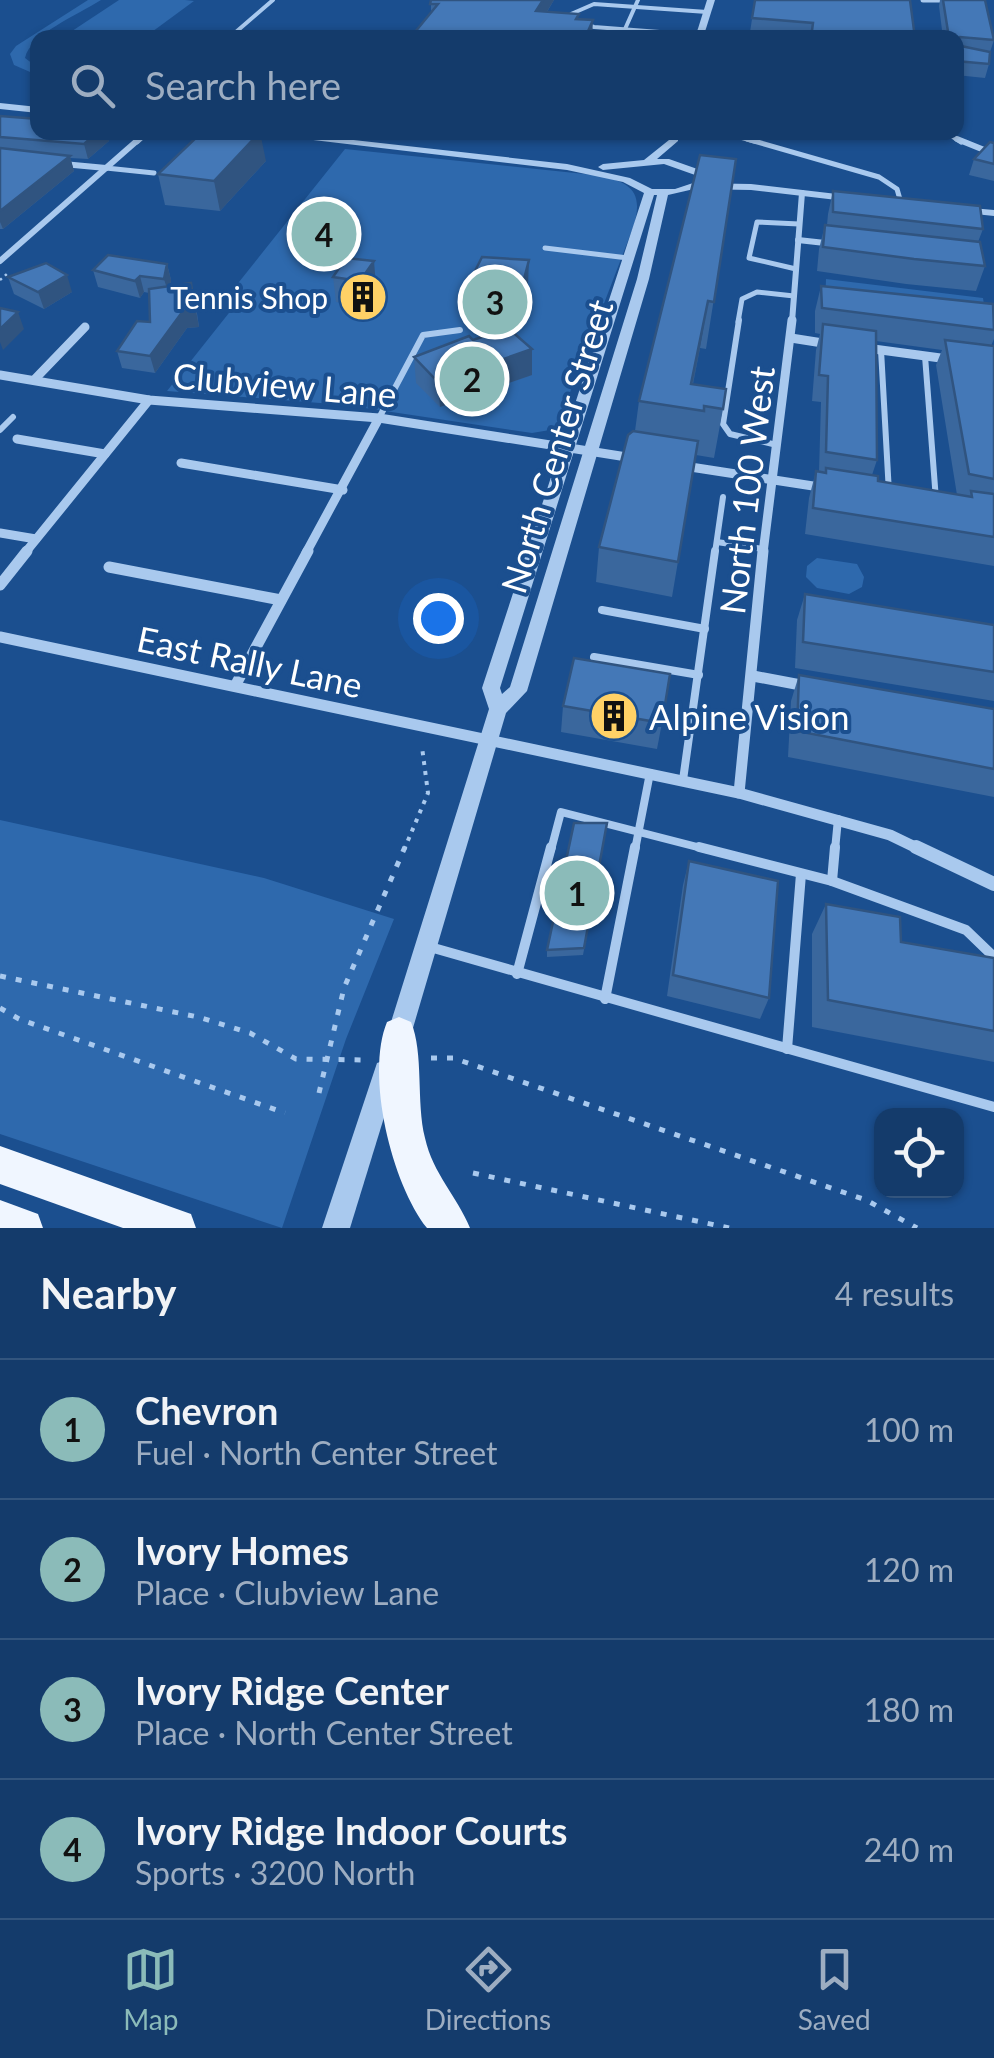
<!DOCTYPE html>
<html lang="en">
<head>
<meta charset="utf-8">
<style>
  :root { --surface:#143b6b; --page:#214673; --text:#f1f3f6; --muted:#9dadc1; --line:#33557e; --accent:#8bbbb9 }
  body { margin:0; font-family:Lato,sans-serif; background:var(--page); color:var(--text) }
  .controls { position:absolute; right:30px; bottom:30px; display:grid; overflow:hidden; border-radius:20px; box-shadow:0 2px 8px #0004 }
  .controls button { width:90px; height:90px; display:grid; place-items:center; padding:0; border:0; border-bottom:2px solid var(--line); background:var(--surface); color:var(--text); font:50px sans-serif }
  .you { position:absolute; left:438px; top:618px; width:35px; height:35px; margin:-25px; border:8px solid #fff; border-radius:50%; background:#1a73e8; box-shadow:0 0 0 15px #1a73e833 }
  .badge { display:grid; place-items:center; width:65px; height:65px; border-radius:50%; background:var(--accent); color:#111; font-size:32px; font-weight:700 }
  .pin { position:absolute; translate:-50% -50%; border:5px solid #fff; box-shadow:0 2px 10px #0006 }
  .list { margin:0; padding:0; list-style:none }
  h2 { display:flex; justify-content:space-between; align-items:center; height:130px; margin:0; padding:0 40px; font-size:42px }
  h2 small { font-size:32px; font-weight:400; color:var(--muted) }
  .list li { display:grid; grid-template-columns:65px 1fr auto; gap:30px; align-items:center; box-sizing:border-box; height:140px; padding:0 40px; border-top:2px solid var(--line) }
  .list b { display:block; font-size:38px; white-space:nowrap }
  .list p { margin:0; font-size:32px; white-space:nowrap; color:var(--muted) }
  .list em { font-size:32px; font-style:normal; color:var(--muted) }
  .icon { flex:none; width:55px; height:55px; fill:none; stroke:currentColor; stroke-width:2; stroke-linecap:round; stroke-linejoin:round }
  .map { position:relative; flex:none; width:994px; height:1228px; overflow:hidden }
  .search { position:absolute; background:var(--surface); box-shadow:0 2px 8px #0004; left:30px; right:30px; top:30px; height:110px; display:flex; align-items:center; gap:25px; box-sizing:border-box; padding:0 35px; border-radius:20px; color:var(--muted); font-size:38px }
  .sheet { height:690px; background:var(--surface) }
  nav { display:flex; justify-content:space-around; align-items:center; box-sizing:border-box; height:140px; border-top:2px solid var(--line); background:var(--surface); font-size:28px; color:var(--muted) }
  nav a { display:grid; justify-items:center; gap:5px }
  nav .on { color:var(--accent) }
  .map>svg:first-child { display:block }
  .green { fill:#2e69ad }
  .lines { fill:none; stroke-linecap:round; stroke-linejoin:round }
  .path-far2 { stroke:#a9c9ee; stroke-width:2.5; stroke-dasharray:2.5 4; stroke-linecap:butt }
  .path-far1 { stroke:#a9c9ee; stroke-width:4; stroke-dasharray:4 6; stroke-linecap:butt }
  .path { stroke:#a9c9ee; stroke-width:5; stroke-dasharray:6 10; stroke-linecap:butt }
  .service-far4 { stroke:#a9c9ee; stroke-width:4 }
  .service-far3 { stroke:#a9c9ee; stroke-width:5 }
  .service-far2 { stroke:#a9c9ee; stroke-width:6 }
  .service-far1 { stroke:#a9c9ee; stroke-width:8 }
  .service { stroke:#a9c9ee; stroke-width:10 }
  .minor-far4 { stroke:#a9c9ee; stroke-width:5 }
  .minor-far3 { stroke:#a9c9ee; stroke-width:6 }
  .minor-far2 { stroke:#a9c9ee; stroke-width:9 }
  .minor-far1 { stroke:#a9c9ee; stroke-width:11 }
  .minor { stroke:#a9c9ee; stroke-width:14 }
  .tertiary { fill:#a9c9ee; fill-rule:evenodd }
  .primary { fill:#f0f6ff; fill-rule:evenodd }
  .wall { fill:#3a679d; fill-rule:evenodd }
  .shaded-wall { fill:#305480 }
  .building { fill:#4478b7; stroke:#305480; stroke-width:2.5 }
  .labels { text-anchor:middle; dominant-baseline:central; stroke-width:8; stroke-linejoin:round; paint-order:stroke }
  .far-poi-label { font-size:30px; fill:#fff; stroke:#1b4f8f; text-anchor:end }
  .street-label { font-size:35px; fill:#fff; stroke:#1b4f8f }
  .poi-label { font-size:35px; fill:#fff; stroke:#1b4f8f; text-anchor:start }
</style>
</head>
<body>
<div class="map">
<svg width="994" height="1228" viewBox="0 0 994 1228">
  <rect width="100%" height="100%" fill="#1b4f8f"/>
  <g class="green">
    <path d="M 88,0 L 101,0 C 78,15 30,34 25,58 L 37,67 L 37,75 L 14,65 L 10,54 L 16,46 Z"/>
    <polygon points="119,0 185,0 194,1 145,37 63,37"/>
    <path d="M 345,149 L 594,175 C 629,181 644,190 634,225 L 556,429 L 532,433 L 345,405 L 167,391 L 244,294 L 231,292 Z"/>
    <polygon points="826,279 983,298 987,325 825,305"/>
    <polygon points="817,558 857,564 864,577 862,587 849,594 817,588 806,577 807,566"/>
    <polygon points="0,820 264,878 394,919 346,1039 282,1228 0,1134"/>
  </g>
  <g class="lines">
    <g class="path-far2">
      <polyline points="160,137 200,136"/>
      <polyline points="0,280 8,273"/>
    </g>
    <polyline class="path-far1" points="404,850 428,793 422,747"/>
    <g class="path">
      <polyline points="0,976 198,1017 250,1033 296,1059 367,1060"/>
      <polyline points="0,1008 19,1019 285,1113"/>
      <polyline points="431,1058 453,1058 866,1200 917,1228"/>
      <polyline points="319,1093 344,988 405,847"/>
      <polyline points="473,1173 729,1228"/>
    </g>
    <g class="service-far4">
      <polyline points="699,35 594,27 575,21 571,14 594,4 707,12"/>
      <polyline points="229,38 273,0"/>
      <polyline points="621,38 638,0"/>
      <polyline points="721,132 756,142"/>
    </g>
    <g class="service-far3">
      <polyline points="747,139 879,177 897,189 901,203"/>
      <polyline points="106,168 154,173"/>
      <polyline points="545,248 628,258"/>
      <polyline points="796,269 749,258 757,222 799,224"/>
      <polyline points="738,322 742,299 757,292 794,296"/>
    </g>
    <g class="service-far2">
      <polyline points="739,320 723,424 730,434 777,445"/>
      <polyline points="881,350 889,493"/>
      <polyline points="925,356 936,500"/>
      <polyline points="379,418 423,335 460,330"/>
      <polyline points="0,430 13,417"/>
      <polyline points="717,542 763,549"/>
      <polyline points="715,553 723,497"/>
    </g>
    <g class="service-far1">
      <polyline points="602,610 705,629"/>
      <polyline points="594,657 699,675"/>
      <polyline points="683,780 715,551"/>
      <polyline points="551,850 561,812 709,850"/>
      <polyline points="635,850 650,773"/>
      <polyline points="835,850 838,819"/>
    </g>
    <g class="service">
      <polyline points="699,847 832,881 966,930 994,957"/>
      <polyline points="832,881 835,847"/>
      <polyline points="430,947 994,1107"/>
      <polyline points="517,974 551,847"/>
      <polyline points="605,999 635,847"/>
      <polyline points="787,1049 801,874"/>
    </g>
    <g class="minor-far4">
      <polyline points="923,0 968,0"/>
      <polyline points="699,35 724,38"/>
      <polyline points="910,132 949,134 961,142"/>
      <polyline points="137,142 148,132"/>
    </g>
    <g class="minor-far3">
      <polyline points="957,139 994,154"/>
      <polyline points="63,164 106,168"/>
      <polyline points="798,240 834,244"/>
      <polyline points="0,261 139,139"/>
      <polyline points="792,322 802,193"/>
    </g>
    <g class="minor-far2">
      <polyline points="791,338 829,344"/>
      <polyline points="866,348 948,359"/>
      <polyline points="0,375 149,400 379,418 633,458"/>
      <polyline points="34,380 85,327"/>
      <polyline points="17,439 105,454"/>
      <polyline points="181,463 343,490"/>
      <polyline points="684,466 826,488"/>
      <polyline points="0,533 36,539"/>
      <polyline points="25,553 149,400"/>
      <polyline points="306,553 379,418"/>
      <polyline points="763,553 792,320"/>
    </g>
    <g class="minor-far1">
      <polyline points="109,567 281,600"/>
      <polyline points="0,585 27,551"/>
      <polyline points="0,637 739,793 890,835 921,850"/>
      <polyline points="753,676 806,686"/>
      <polyline points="235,686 308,551"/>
      <polyline points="739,793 763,551"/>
    </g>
    <polyline class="minor" points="916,847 994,884"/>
    <g class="tertiary">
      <polygon points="707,0 715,0 703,38 695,38"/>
      <polygon points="0,103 38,107 38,113 0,109"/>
      <path d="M 245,132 L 282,132 L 567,164 L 630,178 L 652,189 L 675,189 L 693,183 L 751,184 L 854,196 L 859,199 L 854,202 L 751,190 L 694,189 L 668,195 L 649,279 L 527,691 L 506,713 L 410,1038 L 407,1047 L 398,1050 L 389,1047 L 386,1038 L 489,709 L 482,688 L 644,193 L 623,182 L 567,170 ZM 654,195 L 657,195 L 637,279 L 510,687 L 502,694 L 500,688 Z"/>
      <polygon points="674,136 678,137 678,141 657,159 669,159 720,177 720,181 712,181 664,164 603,170 598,167 603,164 644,160"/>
      <polygon points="960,207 994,210 994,216 956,212 954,210"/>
      <polygon points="386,1060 395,1063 398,1072 350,1228 322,1228 377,1063"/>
    </g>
    <g class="primary">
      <path d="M 399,1017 L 411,1022 C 424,1053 416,1102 425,1138 C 433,1174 457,1196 470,1228 L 427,1228 C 392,1184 365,1075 387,1022 Z"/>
      <polygon points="0,1146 191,1214 196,1228 123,1228 0,1184"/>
      <polygon points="0,1200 38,1214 43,1228 0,1228"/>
    </g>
  </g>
  <g class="wall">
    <polygon points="431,0 554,0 547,12 579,19 592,38 415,38 415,32 431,13"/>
    <polygon points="755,0 915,38 810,38 810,36 750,32"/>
    <polygon points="940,0 985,0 994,40 990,52 989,64 985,78 956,75 956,38 943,38 939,6"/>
    <polygon points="0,116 109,141 88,159 70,158 74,171 3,229 0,229"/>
    <polygon points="994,143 994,181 969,175 974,159"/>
    <polygon points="736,159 706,349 700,348 693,384 723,409 714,458 696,455 672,597 596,582 599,547 635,431 639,401"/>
    <polygon points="266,161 220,211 165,205 158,174"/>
    <polygon points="833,191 983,229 978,242 985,266 976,291 906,284 817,271 819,249 825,225 827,225 828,214"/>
    <polygon points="346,258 376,286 363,306 336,302 333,277"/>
    <polygon points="167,264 171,280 170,286 195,300 199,327 187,328 155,373 122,368 117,351 150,322 149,293 144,292 140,298 98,287 93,270"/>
    <polygon points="8,277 72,292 44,309 14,294"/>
    <polygon points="469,283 528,285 520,319 514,318 512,325 492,322 490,315 470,308"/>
    <path d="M 821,286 L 994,309 L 994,339 L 991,346 L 994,346 L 994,566 L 805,534 L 809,498 L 816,471 L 819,472 L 821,402 L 812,401 L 816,350 L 820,334 L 815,333 L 815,311 ZM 876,341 L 942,350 L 936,365 L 957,495 L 878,481 L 872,475 L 877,460 Z"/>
    <polygon points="473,340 532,349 532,375 440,407 416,383 414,357"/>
    <polygon points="805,594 994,625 994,701 795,668 797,620"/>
    <polygon points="799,675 994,709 994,797 788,757 791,701"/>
    <polygon points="563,706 662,723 657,749 561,732"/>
    <polygon points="607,823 583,955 547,957 547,950"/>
    <polygon points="689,861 769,998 760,1019 667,996 683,885"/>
    <polygon points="826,904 901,942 994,958 994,1062 812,1027 812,934"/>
  </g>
  <g class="shaded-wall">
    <polygon points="543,0 554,0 535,31 536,11"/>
    <polygon points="593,20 592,38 585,38"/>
    <polygon points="98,132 107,132 109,141 88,159 84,144"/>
    <polygon points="260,132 266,161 220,211 214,181"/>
    <polygon points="70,156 74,171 3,229 0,222 0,211"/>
    <polygon points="529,260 528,285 520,319 520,294"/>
    <polygon points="374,261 376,286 363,306 360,281"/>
    <polygon points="167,264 171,280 169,295 164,279"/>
    <polygon points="67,275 72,292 44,309 38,292"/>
    <polygon points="140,276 144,292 140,298 135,281"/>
    <polygon points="191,283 199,327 187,328 155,373 150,356 183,311"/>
    <polygon points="515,293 514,318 512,325 512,300"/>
    <polygon points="708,301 700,348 688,408"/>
    <polygon points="18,312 24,329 3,350 0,342 0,329"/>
    <polygon points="532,349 532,375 440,407 438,382"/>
  </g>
  <g class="building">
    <polygon points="431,0 543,0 536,11 579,14 576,19 593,20 585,38 423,38 426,33 415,32 438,4 430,4"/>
    <polygon points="755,0 910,0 915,38 811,38 813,23 752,18"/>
    <polygon points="943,0 985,0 994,40 960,37 956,42 956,38 949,38"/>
    <polygon points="956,45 990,52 989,64 956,61"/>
    <polygon points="0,116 38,119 38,132 98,132 84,144 0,137"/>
    <polygon points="202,132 260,132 214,181 158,174"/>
    <polygon points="990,142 994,143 994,164 974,159"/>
    <polygon points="0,148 70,156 0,211"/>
    <polygon points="700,155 736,159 714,302 708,301 691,384 726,389 723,409 704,406 704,411 639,401"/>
    <polygon points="833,191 980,206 983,229 833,212"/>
    <polygon points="825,225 980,242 985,266 914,259 823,247"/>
    <polygon points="108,255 167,264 164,279 140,276 135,281 93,270"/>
    <polygon points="482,257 529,260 520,294 515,293 512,300 492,297 490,290 469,283"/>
    <polygon points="346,258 374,261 360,281 333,277"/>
    <polygon points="46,263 67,275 38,292 8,277"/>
    <polygon points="191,283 195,310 183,311 150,356 117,351 137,321 150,322 149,289"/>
    <polygon points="821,286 993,304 994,330 822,308"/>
    <polygon points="0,308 18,312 0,329"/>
    <polygon points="823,324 876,331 877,460 826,452 828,376 819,375"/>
    <polygon points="508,328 532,349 438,382 414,357 469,336 473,340"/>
    <polygon points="945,340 994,346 994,479 969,474"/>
    <polygon points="633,431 698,441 678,562 599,547 628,435"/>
    <polygon points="826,468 878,476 878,481 972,497 971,491 994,494 994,537 813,508 816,471 826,473"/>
    <polygon points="805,594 994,625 994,672 803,642"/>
    <polygon points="574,658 670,674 662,723 563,706"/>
    <polygon points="799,675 994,709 994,769 797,731"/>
    <polygon points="574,823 607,823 584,948 547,950"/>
    <polygon points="689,861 778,881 769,998 673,975"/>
    <polygon points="826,904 900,917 901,942 994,958 994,1031 828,1000"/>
  </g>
  <defs>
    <g id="building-disc" transform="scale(2.5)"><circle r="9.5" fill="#ffd166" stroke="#1b4f8f"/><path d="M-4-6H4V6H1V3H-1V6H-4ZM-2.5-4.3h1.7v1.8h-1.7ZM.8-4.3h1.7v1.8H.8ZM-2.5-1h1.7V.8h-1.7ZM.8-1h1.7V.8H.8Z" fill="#111"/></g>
  </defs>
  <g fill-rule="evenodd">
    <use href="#building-disc" x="363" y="297"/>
    <use href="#building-disc" x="614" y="716"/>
  </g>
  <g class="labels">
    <g class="far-poi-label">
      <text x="328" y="297">Tennis Shop</text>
    </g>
    <g class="street-label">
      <text transform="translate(285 384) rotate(5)">Clubview Lane</text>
      <text transform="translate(556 446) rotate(-73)">North Center Street</text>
      <text transform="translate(746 490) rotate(-83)">North 100 West</text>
      <text transform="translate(250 661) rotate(12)">East Rally Lane</text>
    </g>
    <g class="poi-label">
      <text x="649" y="716">Alpine Vision</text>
    </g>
  </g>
</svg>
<div class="controls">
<button><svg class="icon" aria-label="locate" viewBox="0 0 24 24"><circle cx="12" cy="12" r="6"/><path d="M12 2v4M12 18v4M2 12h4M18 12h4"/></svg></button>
</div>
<div class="you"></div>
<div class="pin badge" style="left:577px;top:893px">1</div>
<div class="pin badge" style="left:472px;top:379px">2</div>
<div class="pin badge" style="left:495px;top:302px">3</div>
<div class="pin badge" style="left:324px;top:234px">4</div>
<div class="search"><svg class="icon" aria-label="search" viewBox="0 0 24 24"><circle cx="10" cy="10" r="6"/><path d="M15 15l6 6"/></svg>Search here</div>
</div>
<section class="sheet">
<h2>Nearby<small>4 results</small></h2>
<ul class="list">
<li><span class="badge">1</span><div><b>Chevron</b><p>Fuel · North Center Street</p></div><em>100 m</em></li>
<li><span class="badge">2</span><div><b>Ivory Homes</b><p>Place · Clubview Lane</p></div><em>120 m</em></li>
<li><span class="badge">3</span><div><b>Ivory Ridge Center</b><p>Place · North Center Street</p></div><em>180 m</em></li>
<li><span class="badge">4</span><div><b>Ivory Ridge Indoor Courts</b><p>Sports · 3200 North</p></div><em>240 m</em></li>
</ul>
</section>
<nav>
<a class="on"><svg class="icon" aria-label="map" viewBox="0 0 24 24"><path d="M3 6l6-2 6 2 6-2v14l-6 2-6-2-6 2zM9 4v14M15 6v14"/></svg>Map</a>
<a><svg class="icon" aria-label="directions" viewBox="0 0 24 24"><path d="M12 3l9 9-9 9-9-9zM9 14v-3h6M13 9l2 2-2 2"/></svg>Directions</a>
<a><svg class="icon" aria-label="saved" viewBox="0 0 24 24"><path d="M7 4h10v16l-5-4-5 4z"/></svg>Saved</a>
</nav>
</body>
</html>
